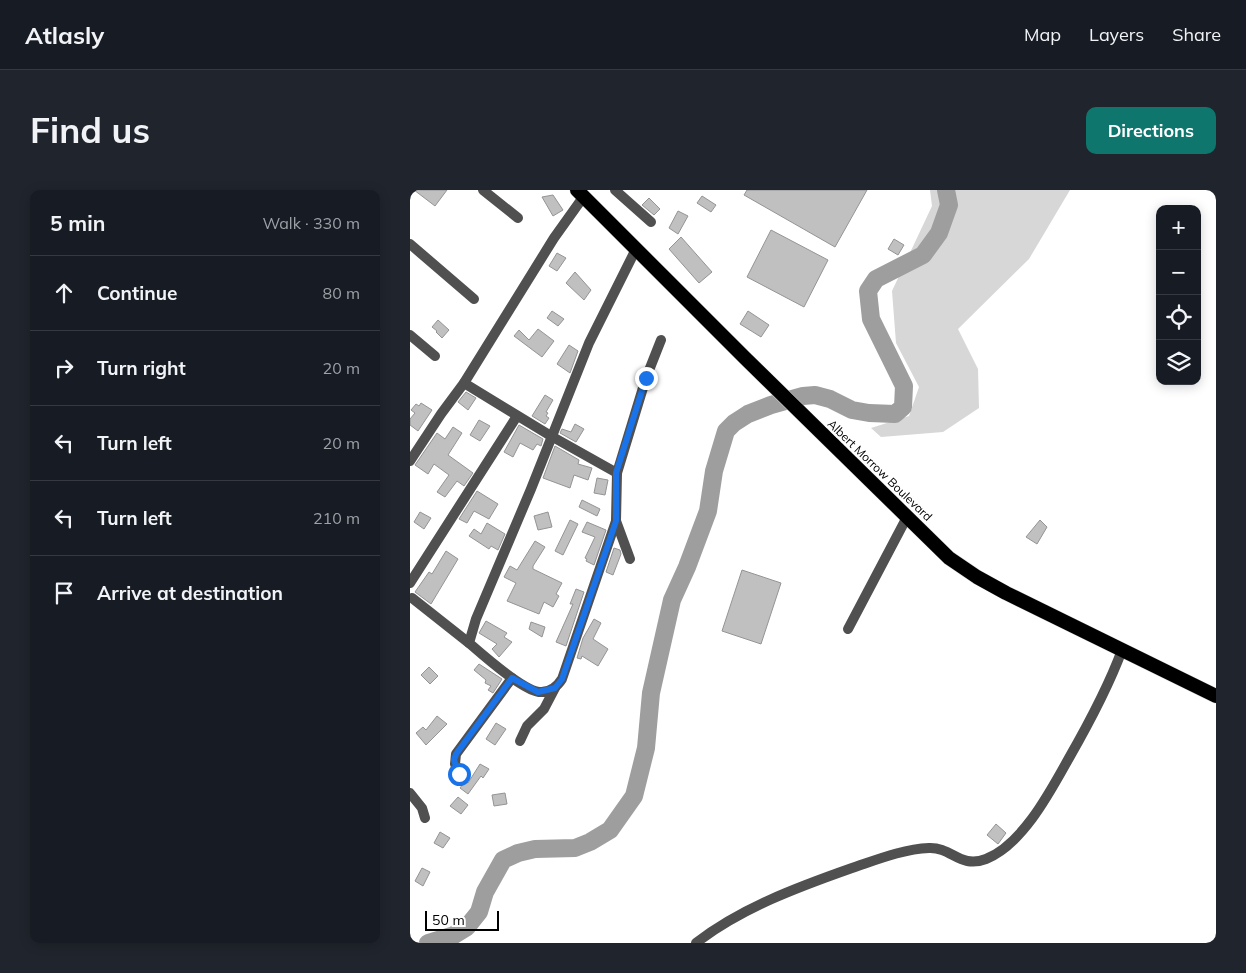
<!DOCTYPE html>
<html lang="en">
<head>
<meta charset="utf-8">
<style>
  :root { --surface:#171b24; --page:#20242c; --text:#f1f3f6; --muted:#9ea1a6; --line:#363941; --accent:#0f766e }
  body { margin:0; font-family:Mulish,sans-serif; background:var(--page); color:var(--text) }
  .controls { position:absolute; right:15px; top:15px; display:grid; overflow:hidden; border-radius:10px; box-shadow:0 2px 12px #0003 }
  .controls button { width:45px; height:45px; display:grid; place-items:center; padding:0; border:0; border-bottom:1px solid var(--line); background:var(--surface); color:var(--text); font:25px sans-serif }
  .scale { position:absolute; left:15px; bottom:12px; width:74px; box-sizing:border-box; padding-left:5px; border:2px solid #000; border-top:0; font-size:14px; line-height:18px; white-space:nowrap; color:#000; -webkit-text-stroke:4px #fff; paint-order:stroke }
  .stop { position:absolute; width:15px; height:15px; margin:-11px; border:4px solid #1a73e8; border-radius:50%; background:#fff }
  .stop.end { background:#1a73e8; border-color:#fff; box-shadow:0 1px 5px #0008 }
  .list { margin:0; padding:0; list-style:none }
  h2 { display:flex; justify-content:space-between; align-items:center; height:65px; margin:0; padding:0 20px; font-size:21px }
  h2 small { font-size:16px; font-weight:400; color:var(--muted) }
  .list li { display:grid; grid-template-columns:32px 1fr auto; gap:15px; align-items:center; box-sizing:border-box; height:75px; padding:0 20px; border-top:1px solid var(--line) }
  .list b { display:block; font-size:19px; white-space:nowrap }
  .list em { font-size:16px; font-style:normal; color:var(--muted) }
  .icon { flex:none; width:28px; height:28px; fill:none; stroke:currentColor; stroke-width:2; stroke-linecap:round; stroke-linejoin:round }
  .map { position:relative; flex:none; width:806px; height:753px; overflow:hidden; border-radius:10px }
  header { display:flex; align-items:center; gap:30px; box-sizing:border-box; height:70px; padding:0 25px; background:var(--surface); border-bottom:1px solid var(--line) }
  header strong { font-size:24px }
  nav { display:flex; gap:28px; margin-inline-start:auto; font-size:18px }
  .intro { display:flex; align-items:center; justify-content:space-between; box-sizing:border-box; height:120px; padding:0 30px }
  h1 { margin:0; font-size:35px }
  .button { padding:12px 22px; border-radius:10px; background:var(--accent); color:#fff; font-size:18px; font-weight:700 }
  main { display:flex; gap:30px; padding:0 30px }
  aside { flex:1; background:var(--surface); border-radius:10px; box-shadow:0 2px 12px #0003 }
  .map>svg:first-child { display:block }
  .green { fill:#d7d7d7 }
  .lines { fill:none; stroke-linecap:round; stroke-linejoin:round }
  .river { stroke:#9e9e9e; stroke-width:18 }
  .building { fill:#c0c0c0; stroke:#949494 }
  .trunk-casing { stroke:#dbdbdb; stroke-width:15 }
  .minor { stroke:#505050; stroke-width:10 }
  .trunk { stroke:#000; stroke-width:14 }
  .route { stroke:#1a73e8; stroke-width:6 }
  .labels { text-anchor:middle; dominant-baseline:central; stroke-width:4.5; stroke-linejoin:round; paint-order:stroke }
  .street-label { font-size:12px; fill:#000; stroke:#fff }
</style>
</head>
<body>
<header>
<strong>Atlasly</strong>
<nav><a>Map</a><a>Layers</a><a>Share</a></nav>
</header>
<div class="intro"><h1>Find us</h1><a class="button">Directions</a></div>
<main>
<aside>
<h2>5 min<small>Walk · 330 m</small></h2>
<ul class="list">
<li><svg class="icon" aria-label="ahead" viewBox="0 0 24 24"><path d="M12 20V5M6 11l6-6 6 6"/></svg><div><b>Continue</b></div><em>80 m</em></li>
<li><svg class="icon" aria-label="right" viewBox="0 0 24 24"><path d="M7 20v-9h11M14 6l5 5-5 5"/></svg><div><b>Turn right</b></div><em>20 m</em></li>
<li><svg class="icon" aria-label="left" viewBox="0 0 24 24"><path d="M17 20v-9H6M10 6l-5 5 5 5"/></svg><div><b>Turn left</b></div><em>20 m</em></li>
<li><svg class="icon" aria-label="left" viewBox="0 0 24 24"><path d="M17 20v-9H6M10 6l-5 5 5 5"/></svg><div><b>Turn left</b></div><em>210 m</em></li>
<li><svg class="icon" aria-label="arrive" viewBox="0 0 24 24"><path d="M6 21V4h12l-3 4 3 4H6"/></svg><div><b>Arrive at destination</b></div></li>
</ul>
</aside>
<div class="map">
<svg width="806" height="753" viewBox="0 0 806 753">
  <rect width="100%" height="100%" fill="#fff"/>
  <polygon class="green" points="520,0 660,0 619,69 548,139 568,179 569,218 533,242 471,247 461,238 499,226 509,197 486,153 482,101 522,16"/>
  <g class="lines">
    <polyline class="river" points="18,753 44,745 57,737 69,722 75,702 93,670 108,663 125,659 165,658 180,652 200,640 224,606 236,558 241,503 262,410 277,377 298,321 304,281 316,241 324,233 338,224 361,215 393,206 405,205 420,209 442,220 459,223 485,224 493,217 494,196 461,129 458,101 466,89 513,65 529,43 539,15 536,0"/>
  </g>
  <g class="building">
    <polygon points="4,0 37,0 25,16"/>
    <polygon points="337,0 457,0 425,57 334,5"/>
    <polygon points="143,5 153,20 143,26 132,7"/>
    <polygon points="292,6 306,15 301,22 287,13"/>
    <polygon points="239,8 250,19 244,25 232,15"/>
    <polygon points="268,21 278,26 268,44 259,38"/>
    <polygon points="361,40 418,70 394,117 337,87"/>
    <polygon points="271,47 302,82 289,93 259,59"/>
    <polygon points="484,49 494,55 488,65 478,59"/>
    <polygon points="147,63 156,68 147,81 139,76"/>
    <polygon points="165,82 181,100 174,110 156,93"/>
    <polygon points="142,121 154,129 148,136 137,128"/>
    <polygon points="338,121 359,135 351,147 330,134"/>
    <polygon points="28,130 39,140 32,148 26,142 27,141 22,137"/>
    <polygon points="128,139 144,151 132,167 104,146 109,140 119,150"/>
    <polygon points="159,155 168,161 160,183 147,174"/>
    <polygon points="56,202 66,208 58,220 48,212"/>
    <polygon points="135,205 143,210 136,222 138,223 136,226 139,228 135,234 122,226"/>
    <polygon points="11,213 22,220 8,241 0,235 0,229 5,223 1,220 6,214 9,216"/>
    <polygon points="69,230 80,236 70,251 60,245"/>
    <polygon points="165,234 174,239 166,252 150,243 152,239 161,242"/>
    <polygon points="109,235 133,249 131,256 127,254 123,260 110,253 103,267 94,262"/>
    <polygon points="43,237 52,243 38,265 63,283 54,296 47,291 35,307 27,302 39,285 24,274 18,284 5,275 27,243 35,249"/>
    <polygon points="145,256 169,270 168,274 182,278 178,290 164,285 160,298 133,288"/>
    <polygon points="187,288 198,290 195,305 184,303"/>
    <polygon points="67,301 88,314 79,329 64,321 57,333 49,329"/>
    <polygon points="172,310 190,319 187,326 169,317"/>
    <polygon points="10,322 21,328 14,339 4,332"/>
    <polygon points="138,322 142,337 128,340 124,326"/>
    <polygon points="160,330 168,334 153,365 145,361"/>
    <polygon points="630,330 637,337 627,354 616,347"/>
    <polygon points="177,332 196,340 184,375 176,371 177,369 175,368 185,347 172,342"/>
    <polygon points="77,333 95,344 88,360 81,356 79,359 59,346 64,339 71,344"/>
    <polygon points="125,351 135,357 123,376 123,379 152,393 146,404 149,406 143,417 134,412 129,424 97,411 106,393 94,387 100,376 107,380"/>
    <polygon points="204,358 210,360 211,364 203,385 196,382"/>
    <polygon points="36,361 48,369 21,414 5,402 19,382 22,384"/>
    <polygon points="332,380 371,393 351,454 312,441"/>
    <polygon points="166,399 174,402 156,456 146,452 163,414 160,414"/>
    <polygon points="184,429 191,433 183,449 198,459 188,476 172,466 171,469 167,468 173,448"/>
    <polygon points="76,431 97,443 94,447 102,452 89,467 82,459 87,454 69,443"/>
    <polygon points="121,432 135,437 132,447 119,439"/>
    <polygon points="69,474 92,489 83,503 78,500 81,496 75,493 76,490 64,480"/>
    <polygon points="19,477 28,486 20,494 11,485"/>
    <polygon points="27,526 37,534 16,555 6,543 13,537 16,540"/>
    <polygon points="86,533 96,539 85,555 76,549"/>
    <polygon points="70,574 79,579 73,588 71,586 58,604 50,598 55,591 58,593"/>
    <polygon points="95,603 97,614 84,616 82,605"/>
    <polygon points="48,607 58,615 51,624 40,616"/>
    <polygon points="586,634 596,643 588,654 577,645"/>
    <polygon points="30,642 40,648 33,658 24,653"/>
    <polygon points="12,678 20,682 13,696 5,691"/>
  </g>
  <g class="lines">
    <g class="trunk-casing">
      <polyline id="trunk" points="167,0 335,168 539,368 567,387 596,403 806,506"/>
    </g>
    <g class="minor">
      <polyline points="73,0 108,28"/>
      <polyline points="205,0 241,32"/>
      <polyline points="0,54 64,109"/>
      <polyline points="0,145 25,166"/>
      <polyline points="54,193 141,246 207,283"/>
      <polyline points="0,271 31,224 54,193 144,48 174,6"/>
      <path d="M 206,331 L 152,489 C 147,497 139,503 129,502 C 111,499 74,466 59,453 L 66,429 L 121,299 L 179,153 L 226,59"/>
      <polyline points="220,369 206,331 207,283 236,188 251,150"/>
      <polyline points="0,393 107,226"/>
      <polyline points="2,408 59,453"/>
      <polyline points="438,439 497,327"/>
      <polyline points="110,551 117,536 134,519 145,498"/>
      <polyline points="49,584 45,574 46,564 102,488"/>
      <polyline points="0,603 12,618 15,628"/>
      <path d="M 286,753 C 331,718 388,697 442,678 C 466,670 493,659 519,658 C 542,657 550,679 576,669 C 613,654 640,602 659,568 C 679,533 698,498 712,460"/>
    </g>
    <use href="#trunk" class="trunk"/>
  </g>
  <g class="lines">
    <polyline class="route" points="49,584 44,570 46,564 102,488 128,502 145,498 152,489 206,331 206,283 236,188"/>
  </g>
  <g class="labels">
    <g class="street-label">
      <text transform="translate(470 280) rotate(44)">Albert Morrow Boulevard</text>
    </g>
  </g>
</svg>
<div class="controls">
<button>+</button>
<button>−</button>
<button><svg class="icon" aria-label="locate" viewBox="0 0 24 24"><circle cx="12" cy="12" r="6"/><path d="M12 2v4M12 18v4M2 12h4M18 12h4"/></svg></button>
<button><svg class="icon" aria-label="layers" viewBox="0 0 24 24"><path d="M12 4l9 5-9 5-9-5zM3 14l9 5 9-5"/></svg></button>
</div>
<div class="scale">50 m</div>
<div class="stop" style="left:49px;top:584px"></div>
<div class="stop end" style="left:236px;top:188px"></div>
</div>
</main>
</body>
</html>
